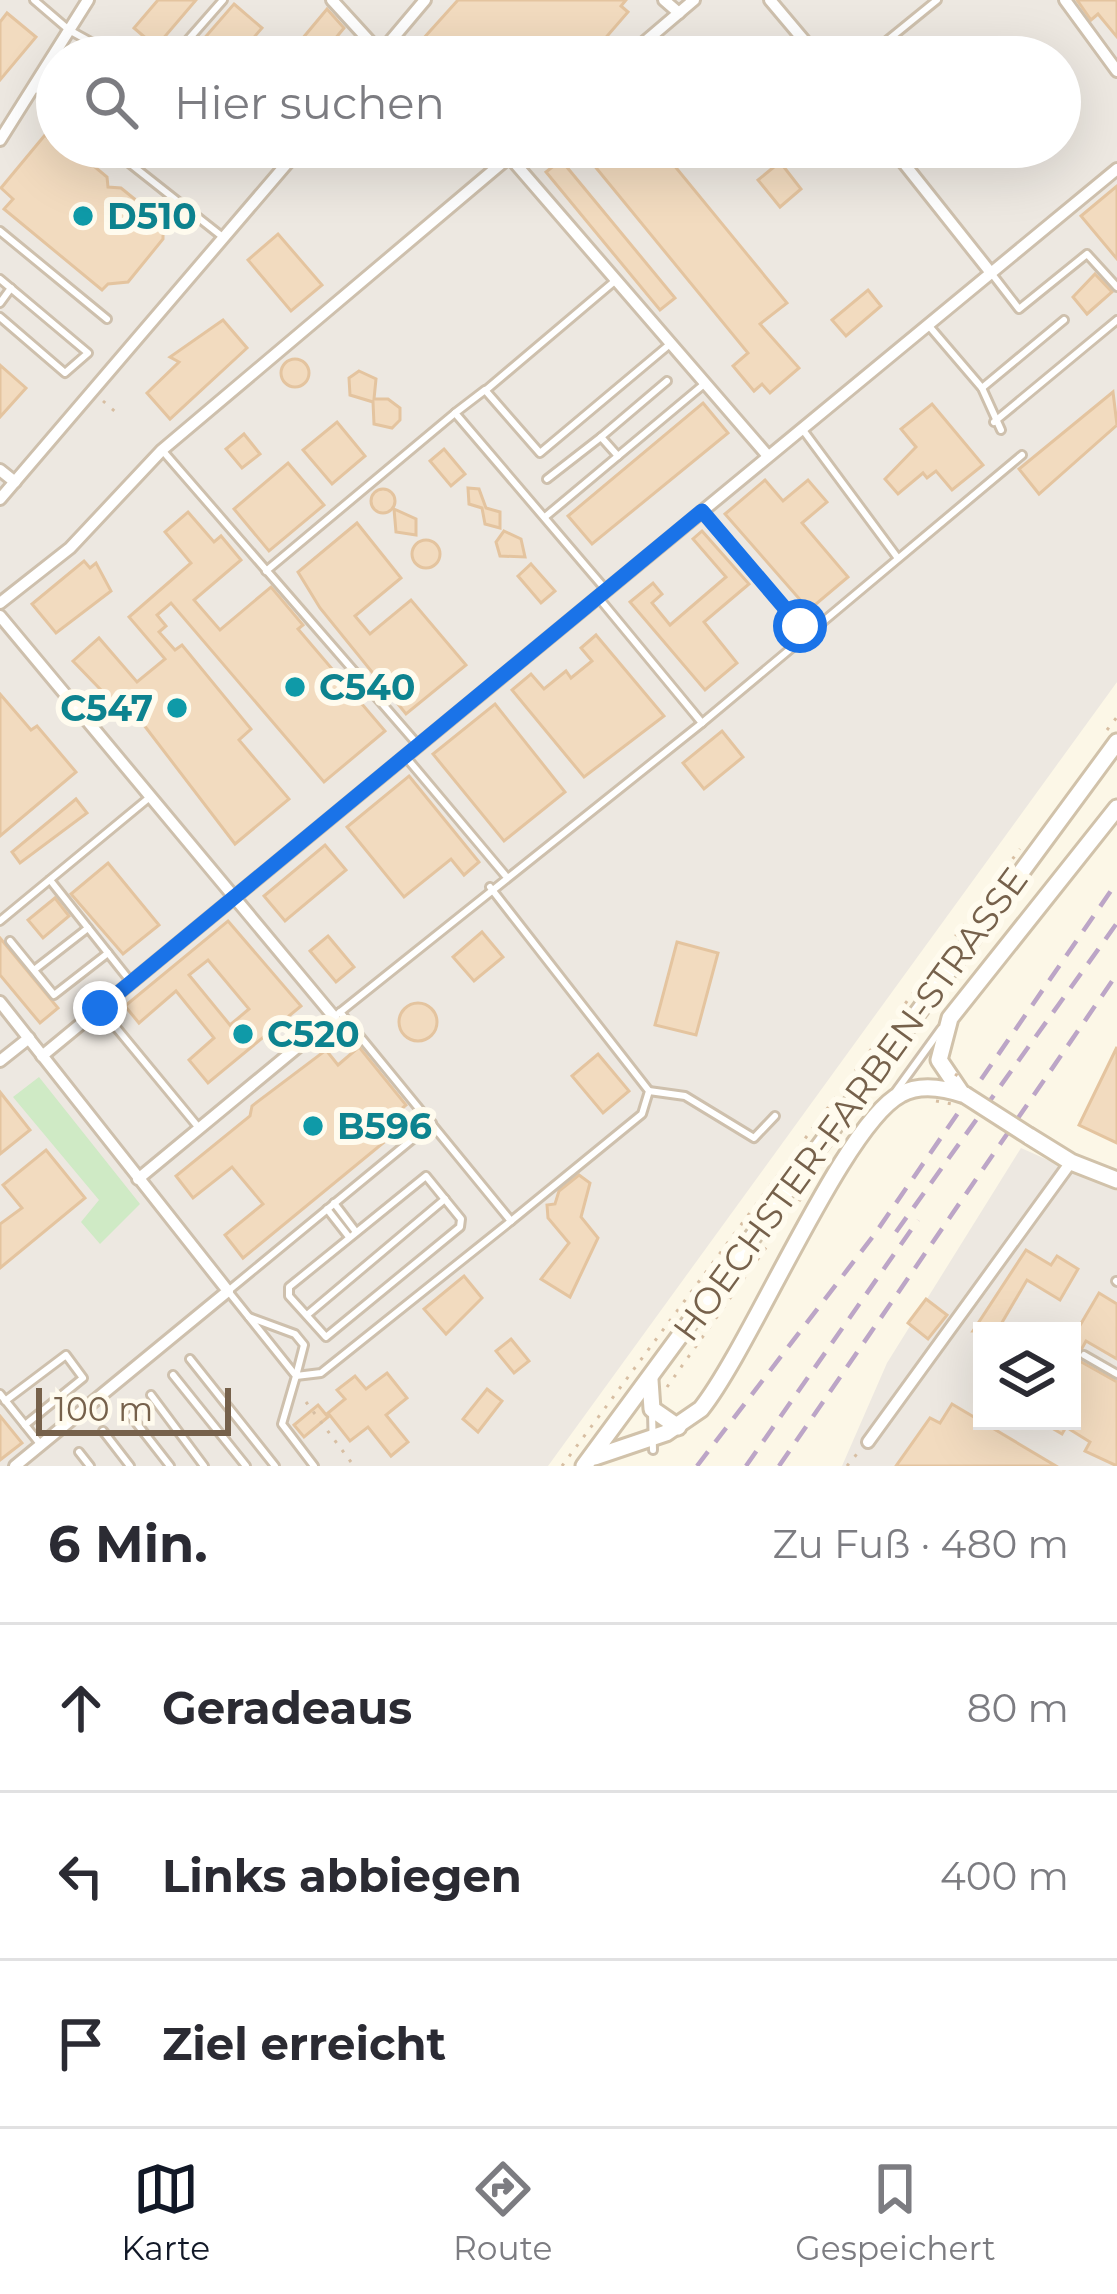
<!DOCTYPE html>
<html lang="de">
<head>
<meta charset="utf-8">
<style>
  :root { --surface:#fff; --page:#f7f7f7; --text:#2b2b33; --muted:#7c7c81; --line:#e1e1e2; --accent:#111827 }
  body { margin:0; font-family:Montserrat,sans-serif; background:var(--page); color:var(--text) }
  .controls { position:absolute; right:36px; bottom:36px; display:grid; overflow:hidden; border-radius:0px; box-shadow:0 12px 48px #0002 }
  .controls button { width:108px; height:108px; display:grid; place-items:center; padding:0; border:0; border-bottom:3px solid var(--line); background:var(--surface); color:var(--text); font:60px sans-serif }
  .scale { position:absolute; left:36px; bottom:30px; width:195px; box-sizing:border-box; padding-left:12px; border:6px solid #76614b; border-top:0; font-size:33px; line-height:42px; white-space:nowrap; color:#76614b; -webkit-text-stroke:9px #fffbee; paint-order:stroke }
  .stop { position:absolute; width:36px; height:36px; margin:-27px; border:9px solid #1a73e8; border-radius:50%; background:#fff }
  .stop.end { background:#1a73e8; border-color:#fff; box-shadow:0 3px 12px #0008 }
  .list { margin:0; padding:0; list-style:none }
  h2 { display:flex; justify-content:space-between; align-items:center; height:156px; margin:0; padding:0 48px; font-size:51px }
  h2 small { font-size:39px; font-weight:400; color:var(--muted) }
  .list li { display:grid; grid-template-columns:78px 1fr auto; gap:36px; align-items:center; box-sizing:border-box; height:168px; padding:0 48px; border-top:3px solid var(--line) }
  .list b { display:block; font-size:45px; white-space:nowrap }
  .list em { font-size:39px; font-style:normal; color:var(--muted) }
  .icon { flex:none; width:66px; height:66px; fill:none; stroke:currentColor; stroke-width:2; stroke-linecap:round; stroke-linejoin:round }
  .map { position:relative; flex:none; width:1117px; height:1466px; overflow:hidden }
  .search { position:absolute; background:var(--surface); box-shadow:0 12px 48px #0002; left:36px; right:36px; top:36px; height:132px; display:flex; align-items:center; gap:30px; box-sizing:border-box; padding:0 42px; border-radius:66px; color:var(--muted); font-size:45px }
  .sheet { height:660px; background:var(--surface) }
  nav { display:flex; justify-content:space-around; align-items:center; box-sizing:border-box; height:168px; border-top:3px solid var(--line); background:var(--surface); font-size:33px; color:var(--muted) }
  nav a { display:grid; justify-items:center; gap:6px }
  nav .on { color:var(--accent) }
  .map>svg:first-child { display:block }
  .industrial { fill:#ede8e1; fill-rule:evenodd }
  .green { fill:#cfeac5 }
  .building { fill:#f2dbbf; stroke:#e4c49f; stroke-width:3; fill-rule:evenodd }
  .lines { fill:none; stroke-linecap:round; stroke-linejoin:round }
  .lane-casing { stroke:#cec0ad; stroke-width:12 }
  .street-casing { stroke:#cec0ad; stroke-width:16 }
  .secondary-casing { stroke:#d1c2aa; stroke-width:21 }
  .path { stroke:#d7bea2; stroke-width:3; stroke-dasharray:3 9; stroke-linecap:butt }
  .lane { stroke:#fff; stroke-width:6 }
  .street { stroke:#fff; stroke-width:10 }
  .secondary { stroke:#fff; stroke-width:15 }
  .rail { stroke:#bca5c7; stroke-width:4.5; stroke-dasharray:18 12; stroke-linecap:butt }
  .secondary-bridge-casing { stroke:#d1c2aa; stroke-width:21; stroke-linecap:butt }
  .path-bridge { stroke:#d7bea2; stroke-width:3; stroke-dasharray:3 9; stroke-linecap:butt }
  .secondary-bridge { stroke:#fff; stroke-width:15 }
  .route { stroke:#1a73e8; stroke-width:15 }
  .culture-dot { fill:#0f9aa8; stroke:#fffbee; stroke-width:4.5 }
  .labels { text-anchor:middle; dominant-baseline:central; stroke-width:12; stroke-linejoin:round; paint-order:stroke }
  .culture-label { font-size:36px; font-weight:bold; fill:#0d838f; stroke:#fffbee; text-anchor:start }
  .street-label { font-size:36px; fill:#76614b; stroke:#fffbee }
</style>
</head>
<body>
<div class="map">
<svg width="1117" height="1466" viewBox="0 0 1117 1466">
  <rect width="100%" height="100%" fill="#fcf7e7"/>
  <g class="industrial">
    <path d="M 0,0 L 1117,0 L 1117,682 L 548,1466 L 0,1466 ZM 57,57 L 1060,57 L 1060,147 L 57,147 Z"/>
    <path d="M 1021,1148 L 1117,1191 L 1117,1466 L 842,1466 L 887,1363 ZM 982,1331 L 1072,1331 L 1072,1421 L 982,1421 Z"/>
  </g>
  <polygon class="green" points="39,1077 140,1204 100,1244 81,1222 99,1200 13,1097"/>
  <g class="building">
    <polygon points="158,0 196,0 156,47 134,28"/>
    <polygon points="458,0 626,0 621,6 628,12 589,57 424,57 422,40"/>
    <polygon points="1077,0 1117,0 1117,37 1098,14 1091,20"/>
    <polygon points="234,4 262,28 237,57 188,57"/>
    <polygon points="327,9 344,28 320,57 274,57 284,44 292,51"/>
    <polygon points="7,13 36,37 0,80 0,22"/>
    <polygon points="45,135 57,147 71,147 107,177 108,187 121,188 163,222 163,239 128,282 108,284 102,290 4,209 13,199 1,188"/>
    <polygon points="579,147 657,147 664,153 787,303 760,324 799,368 770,393 762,384 754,391 733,366 748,353"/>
    <polygon points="561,160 675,298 660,310 546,172"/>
    <polygon points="780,162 801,189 780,207 758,180"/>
    <polygon points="1117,186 1117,259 1081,216"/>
    <polygon points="278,234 322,285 291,311 248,260"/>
    <polygon points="1095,274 1112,292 1087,314 1073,297"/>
    <polygon points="868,290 881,306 846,336 832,320"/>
    <polygon points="223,320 247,348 170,419 147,393 179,362 170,357"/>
    <circle cx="295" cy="373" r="14"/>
    <polygon points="0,365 26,388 0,417"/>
    <polygon points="359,371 376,379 374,399 388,399 400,408 400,420 392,428 374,424 373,402 350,395 349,378"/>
    <polygon points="1113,392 1117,425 1039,494 1019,469"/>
    <polygon points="703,403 728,433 592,544 568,516"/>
    <polygon points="932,404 983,465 952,490 936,471 927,478 923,473 898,494 885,479 916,447 901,429"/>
    <polygon points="337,422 365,456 332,484 303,450"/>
    <polygon points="244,434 260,454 242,468 226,449"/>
    <polygon points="444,449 465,474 451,486 430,461"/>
    <polygon points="288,463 324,505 269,551 234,509"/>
    <polygon points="765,480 783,501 808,480 827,502 802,523 848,577 809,610 725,514"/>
    <polygon points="468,488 479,489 486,508 500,512 500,528 485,524 482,508 469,504"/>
    <circle cx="383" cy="501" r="12"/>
    <polygon points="394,509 416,519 416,535 396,532"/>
    <polygon points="188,512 214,542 221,536 241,560 194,600 220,630 271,587 303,625 298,629 385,731 324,782 171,603 157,615 166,626 159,632 175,650 182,645 251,729 239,740 289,799 235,844 137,716 131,721 73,661 99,638 137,682 165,659 129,617 191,563 165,532"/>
    <polygon points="357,523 401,578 355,616 370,634 411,600 466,665 406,714 320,608 298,572"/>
    <polygon points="504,531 521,539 525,557 500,556 496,542"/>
    <polygon points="702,531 749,584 704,622 737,663 705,690 630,602 653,583 662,594 652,603 670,625 726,577 693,539"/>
    <circle cx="426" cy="554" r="14"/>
    <polygon points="84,561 90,568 96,563 111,591 56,633 32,604"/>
    <polygon points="531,564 555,591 541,603 518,576"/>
    <polygon points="596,635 664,716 584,777 512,690 531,674 544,689 566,671 571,678 592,661 581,648"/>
    <polygon points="0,694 31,730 37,726 76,772 0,836"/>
    <polygon points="495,704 565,792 504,841 433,754"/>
    <polygon points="722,731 743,757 704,789 683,763"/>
    <polygon points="409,776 479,862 464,875 451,859 404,897 347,827"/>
    <polygon points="76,799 87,813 20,863 12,852"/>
    <polygon points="325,845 346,870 285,921 264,896"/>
    <polygon points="108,863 159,925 123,954 71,894"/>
    <polygon points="55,898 69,916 43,938 28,920"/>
    <path d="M 228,921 L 301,1006 L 208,1083 L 189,1060 L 214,1038 L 176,991 L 139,1023 L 125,1006 ZM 208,960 L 249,1009 L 230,1025 L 189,975 Z"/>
    <polygon points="482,932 503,957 474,981 453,957"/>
    <polygon points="328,936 354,967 336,982 310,951"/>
    <polygon points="0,938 58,1008 40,1023 0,975"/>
    <polygon points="677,942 718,953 696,1035 655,1025"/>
    <circle cx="418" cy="1022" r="19"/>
    <polygon points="359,1047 406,1105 385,1123 394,1134 243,1258 225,1235 263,1204 232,1167 193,1198 176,1176 250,1116 252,1106 326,1050 338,1065"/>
    <polygon points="1117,1047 1117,1143 1079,1125"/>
    <polygon points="598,1054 629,1091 603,1113 572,1076"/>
    <polygon points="0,1092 30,1130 0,1154"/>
    <polygon points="46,1150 85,1198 0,1268 0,1224 22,1208 3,1185"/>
    <polygon points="579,1175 590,1183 581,1217 598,1238 570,1297 541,1279 569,1243 548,1218 547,1205 555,1204 559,1191"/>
    <polygon points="1026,1250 1051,1265 1057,1256 1078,1269 1060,1300 1027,1280 997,1331 973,1331"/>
    <polygon points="464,1276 482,1298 446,1334 424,1309"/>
    <polygon points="1099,1293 1117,1304 1117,1359 1086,1341 1076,1359 1117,1382 1117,1466 1085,1451 1090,1442 1066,1427 1062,1434 1040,1421 1072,1421 1072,1339"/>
    <polygon points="926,1299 947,1315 928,1339 908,1323"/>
    <polygon points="511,1339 529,1361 514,1373 496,1351"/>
    <polygon points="387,1373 407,1398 386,1415 408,1442 391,1456 368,1427 350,1441 328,1413 345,1399 337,1390 355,1376 366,1389"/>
    <polygon points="487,1389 502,1401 478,1432 463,1419"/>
    <polygon points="952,1404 1056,1466 896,1466 930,1418 940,1423"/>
    <polygon points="318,1405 328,1417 304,1437 294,1425"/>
    <polygon points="0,1416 22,1443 0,1460"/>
  </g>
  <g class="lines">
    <g class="lane-casing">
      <g id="lane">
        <polyline points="34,0 69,30 118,57"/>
        <polyline points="173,57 223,0"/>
        <polyline points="867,57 937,0"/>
        <polyline points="34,87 57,105"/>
        <polyline points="109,147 224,238"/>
        <polyline points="0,231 107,319"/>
        <polyline points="992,274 1019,309 1087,254 1117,287"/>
        <polyline points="0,279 88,353 65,373 0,317"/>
        <polyline points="0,303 11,288"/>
        <polyline points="929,326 982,388 1001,430"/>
        <polyline points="982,388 1064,320"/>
        <polyline points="486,390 616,280"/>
        <polyline points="994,422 1117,320"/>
        <polyline points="803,430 897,557"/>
        <polyline points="601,437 667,381"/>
        <polyline points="162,450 418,745"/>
        <polyline points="547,479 601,437 618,456"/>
        <polyline points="702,511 808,635"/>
        <polyline points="545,517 703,385"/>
        <polyline points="266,571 455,413"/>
        <polyline points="606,590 455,413 485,390 540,453 670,344"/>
        <polyline points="598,597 702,723"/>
        <polyline points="405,756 505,875"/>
        <polyline points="50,880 131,982"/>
        <polyline points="490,887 649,1091 642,1114 511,1221"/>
        <polyline points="0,921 150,797"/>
        <polyline points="10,941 54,995 108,953"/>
        <polyline points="34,970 88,928"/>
        <polyline points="100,1008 199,1128"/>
        <polyline points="334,1017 702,723 1022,455"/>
        <polyline points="649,1091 685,1096 754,1138 775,1116"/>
        <polyline points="896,1091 941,1029"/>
        <polygon points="426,1176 461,1219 460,1227 326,1337 289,1296 289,1287"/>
        <polyline points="334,1203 356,1232"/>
        <polyline points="327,1209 349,1237"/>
        <polyline points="1116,1281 1117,1282"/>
        <polyline points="307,1315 445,1199"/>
        <polyline points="249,1317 295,1334 304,1345 296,1376 321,1373 511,1221 340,1012"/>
        <polyline points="1084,1355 1117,1374"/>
        <polyline points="190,1359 275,1466"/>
        <polyline points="173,1375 246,1466"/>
        <polyline points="0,1394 41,1445"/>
        <polyline points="151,1395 204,1466"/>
        <polyline points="5,1401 66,1355 83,1378 25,1425"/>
        <polyline points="652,1413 653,1450"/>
        <polyline points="131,1416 170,1466"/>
        <polyline points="103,1431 130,1466"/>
        <polyline points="79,1452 90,1466"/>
        <polyline points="314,1466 282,1424 296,1376 228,1291 432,1123"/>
      </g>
    </g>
    <g class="street-casing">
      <g id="street">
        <polyline points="332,0 384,57"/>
        <polyline points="664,0 679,13"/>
        <polyline points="770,0 818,57"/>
        <polyline points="1065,0 1117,71"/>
        <polyline points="377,57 425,0"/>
        <polyline points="627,57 694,0"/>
        <polyline points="0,140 88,0"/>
        <polyline points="501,147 768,456"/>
        <polyline points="891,147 991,273"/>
        <polyline points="0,470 15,482"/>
        <polyline points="0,499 301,147"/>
        <polyline points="0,603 70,548 162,450 521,147"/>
        <polyline points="0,616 334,1017 138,1179"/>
        <polyline points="0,1002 228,1291 15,1466"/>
        <polyline points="42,1056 1117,169"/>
        <polyline points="0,1061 29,1038"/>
        <polyline points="868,1442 1071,1162"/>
      </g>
    </g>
    <g class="secondary-casing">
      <g id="secondary">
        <polyline points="960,1091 939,1060 950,1018 1117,808"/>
        <polyline points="1029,1136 1071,1162 1117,1180"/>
        <polyline points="650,1380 652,1409 678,1427"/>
        <path d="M 595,1457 L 666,1433 L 701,1409 C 752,1345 843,1124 901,1094 C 921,1083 945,1088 965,1095"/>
        <polyline points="584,1466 1117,742"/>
      </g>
    </g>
    <g class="path">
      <polyline points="103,401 120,416"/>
      <polyline points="1107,730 1117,717"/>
      <polyline points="667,1387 814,1180"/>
      <polyline points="306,1402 354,1466"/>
      <polyline points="562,1466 1020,849"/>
      <polyline points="847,1466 861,1449"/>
    </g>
    <use href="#lane" class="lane"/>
    <use href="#street" class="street"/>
    <use href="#secondary" class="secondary"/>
    <g class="rail">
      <polyline points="896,1232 1117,923"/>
      <polyline points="697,1466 874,1235 1117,882"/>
      <polyline points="746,1466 918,1220"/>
      <polyline points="779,1466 1117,974"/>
    </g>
    <g class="secondary-bridge-casing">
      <polyline id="secondary-bridge" points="965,1095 1029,1136"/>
    </g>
    <g class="path-bridge">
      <polyline points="955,1074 964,1080"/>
      <polyline points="936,1101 952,1104"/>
    </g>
    <use href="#secondary-bridge" class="secondary-bridge"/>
  </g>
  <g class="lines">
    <polyline class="route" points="100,1008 702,511 800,626"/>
  </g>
  <g class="culture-dot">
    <circle cx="83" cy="216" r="12"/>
    <circle cx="295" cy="687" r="12"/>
    <circle cx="177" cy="708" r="12"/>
    <circle cx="243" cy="1034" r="12"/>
    <circle cx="313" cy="1126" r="12"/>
  </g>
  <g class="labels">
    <g class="culture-label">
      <text x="107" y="216">D510</text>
      <text x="319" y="687">C540</text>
      <text x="153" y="708" text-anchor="end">C547</text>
      <text x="267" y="1034">C520</text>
      <text x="337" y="1126">B596</text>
    </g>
    <g class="street-label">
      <text transform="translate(850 1104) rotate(-54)">HOECHSTER-FARBEN-STRASSE</text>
    </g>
  </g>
</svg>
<div class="controls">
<button><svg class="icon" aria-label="layers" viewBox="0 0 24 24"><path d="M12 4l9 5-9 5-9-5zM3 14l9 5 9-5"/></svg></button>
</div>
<div class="scale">100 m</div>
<div class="stop" style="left:800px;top:626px"></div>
<div class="stop end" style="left:100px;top:1008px"></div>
<div class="search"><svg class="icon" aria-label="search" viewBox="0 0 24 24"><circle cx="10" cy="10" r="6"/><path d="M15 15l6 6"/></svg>Hier suchen</div>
</div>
<section class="sheet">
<h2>6 Min.<small>Zu Fuß · 480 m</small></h2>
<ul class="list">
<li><svg class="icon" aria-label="ahead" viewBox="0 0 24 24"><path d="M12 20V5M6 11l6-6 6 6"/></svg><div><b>Geradeaus</b></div><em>80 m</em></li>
<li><svg class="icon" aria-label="left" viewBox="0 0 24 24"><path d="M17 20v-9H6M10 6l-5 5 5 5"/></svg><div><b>Links abbiegen</b></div><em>400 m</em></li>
<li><svg class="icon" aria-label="arrive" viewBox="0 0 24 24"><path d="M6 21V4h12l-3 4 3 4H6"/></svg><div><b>Ziel erreicht</b></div></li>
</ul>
</section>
<nav>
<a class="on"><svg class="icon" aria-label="map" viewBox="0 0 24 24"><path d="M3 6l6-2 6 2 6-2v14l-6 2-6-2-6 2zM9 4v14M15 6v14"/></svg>Karte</a>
<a><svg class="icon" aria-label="directions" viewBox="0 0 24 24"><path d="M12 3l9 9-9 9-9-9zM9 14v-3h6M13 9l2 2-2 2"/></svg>Route</a>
<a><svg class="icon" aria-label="saved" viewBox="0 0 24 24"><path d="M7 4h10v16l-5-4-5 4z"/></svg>Gespeichert</a>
</nav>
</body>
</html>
